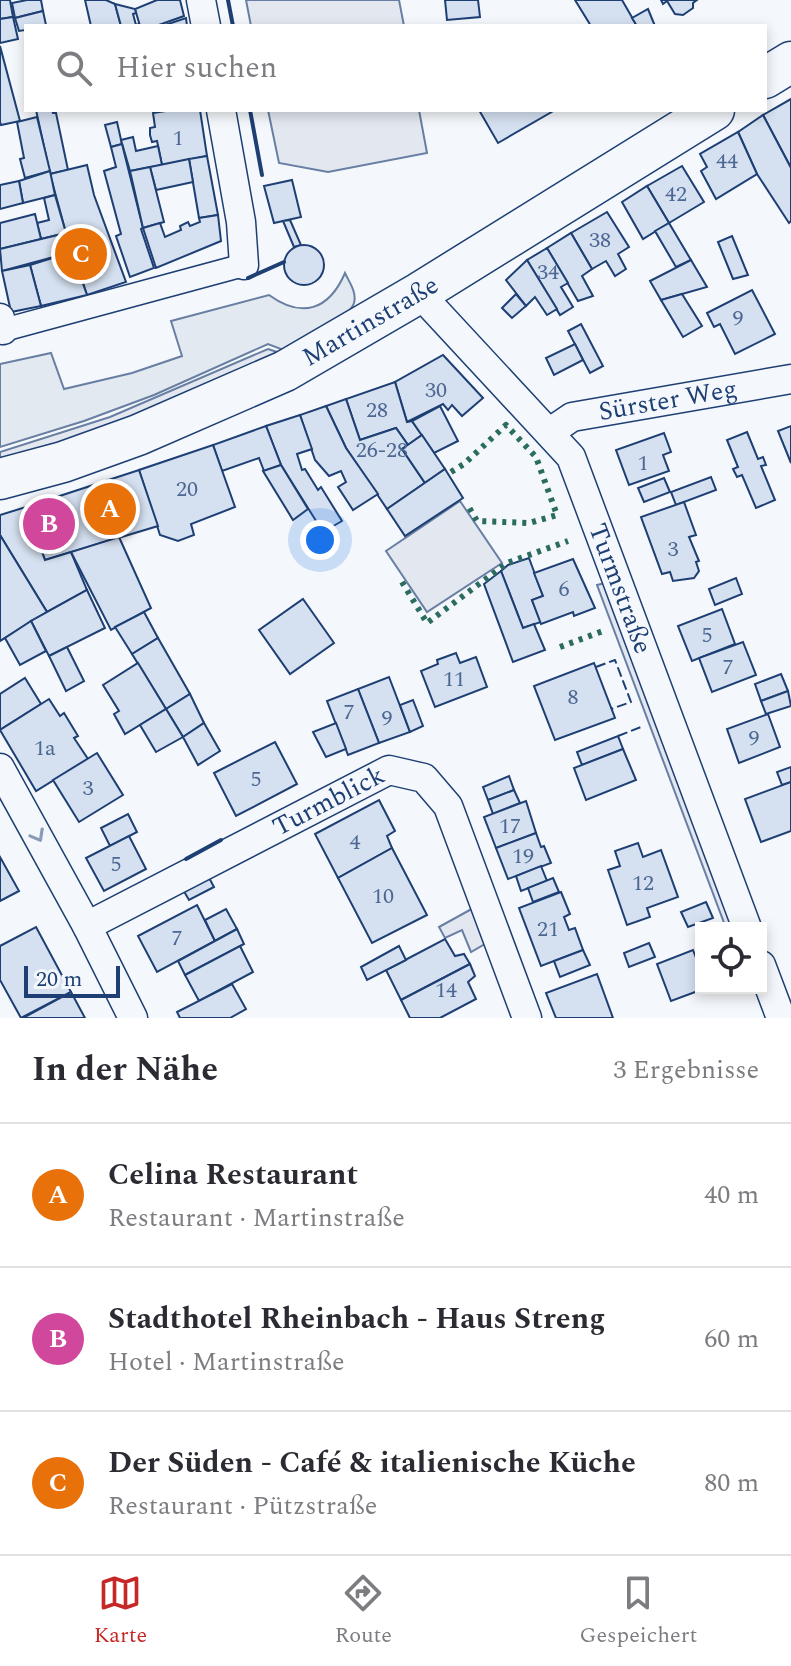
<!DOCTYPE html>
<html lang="de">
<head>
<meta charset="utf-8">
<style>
  :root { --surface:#fff; --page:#f2f2f3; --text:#2b2b33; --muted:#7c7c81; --line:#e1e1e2; --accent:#c62828 }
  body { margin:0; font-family:Spectral,serif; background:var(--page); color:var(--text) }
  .controls { position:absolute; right:24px; bottom:24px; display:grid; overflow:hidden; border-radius:0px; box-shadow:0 4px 12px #0003 }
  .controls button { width:72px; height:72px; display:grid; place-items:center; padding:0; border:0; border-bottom:2px solid var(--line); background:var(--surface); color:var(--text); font:40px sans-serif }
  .scale { position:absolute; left:24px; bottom:20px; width:96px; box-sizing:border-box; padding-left:8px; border:4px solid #1d3f73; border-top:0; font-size:22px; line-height:28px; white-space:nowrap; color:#1d3f73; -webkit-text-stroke:6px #f4f7fb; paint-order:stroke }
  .you { position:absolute; left:320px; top:540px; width:28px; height:28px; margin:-20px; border:6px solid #fff; border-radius:50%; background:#1a73e8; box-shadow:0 0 0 12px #1a73e833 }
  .badge { display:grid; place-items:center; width:52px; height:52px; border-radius:50%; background:var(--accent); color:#fff; font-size:26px; font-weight:700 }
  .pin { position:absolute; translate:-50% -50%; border:4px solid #fff; box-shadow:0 2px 8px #0006 }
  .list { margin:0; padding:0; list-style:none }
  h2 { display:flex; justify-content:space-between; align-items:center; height:104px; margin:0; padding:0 32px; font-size:34px }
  h2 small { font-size:26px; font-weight:400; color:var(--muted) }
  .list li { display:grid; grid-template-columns:52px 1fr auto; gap:24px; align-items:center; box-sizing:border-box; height:144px; padding:0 32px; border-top:2px solid var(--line) }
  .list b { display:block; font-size:30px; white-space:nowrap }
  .list p { margin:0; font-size:26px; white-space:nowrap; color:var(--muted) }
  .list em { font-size:26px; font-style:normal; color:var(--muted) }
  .icon { flex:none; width:44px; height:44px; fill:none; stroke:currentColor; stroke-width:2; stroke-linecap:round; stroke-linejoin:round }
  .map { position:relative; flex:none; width:791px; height:1018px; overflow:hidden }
  .search { position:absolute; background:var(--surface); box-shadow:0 4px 12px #0003; left:24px; right:24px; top:24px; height:88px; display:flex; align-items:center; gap:20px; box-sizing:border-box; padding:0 28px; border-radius:0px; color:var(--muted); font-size:30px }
  .sheet { height:536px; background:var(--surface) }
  nav { display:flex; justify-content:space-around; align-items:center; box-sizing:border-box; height:112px; border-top:2px solid var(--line); background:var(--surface); font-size:22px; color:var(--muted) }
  nav a { display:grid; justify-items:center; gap:4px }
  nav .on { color:var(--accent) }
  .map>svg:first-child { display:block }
  .green { fill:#e3e9f0; stroke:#687fa3; stroke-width:2 }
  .parking { fill:#e3e8f0; stroke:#687fa3; stroke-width:2 }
  .building { fill:#d5e0f0; stroke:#1d3f73; stroke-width:2 }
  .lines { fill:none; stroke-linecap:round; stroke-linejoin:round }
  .pedestrian-casing { stroke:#1d3f73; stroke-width:25 }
  .minor-casing { stroke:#1d3f73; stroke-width:31 }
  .secondary-casing { stroke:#1d3f73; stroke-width:43 }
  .pedestrian { stroke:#f4f7fb; stroke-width:22 }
  .minor { stroke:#f4f7fb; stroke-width:28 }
  .secondary { stroke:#f4f7fb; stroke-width:40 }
  .hedge { stroke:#2c6c60; stroke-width:6; stroke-dasharray:4 6; stroke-linecap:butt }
  .fence { stroke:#1d3f73; stroke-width:2; stroke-dasharray:10 4; stroke-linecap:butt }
  .wall { stroke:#1d3f73; stroke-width:4 }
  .oneway { stroke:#889bb7 }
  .labels { text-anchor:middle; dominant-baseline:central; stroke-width:6; stroke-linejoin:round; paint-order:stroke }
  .number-label { font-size:22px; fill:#4b6792 }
  .street-label { font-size:26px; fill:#1d3f73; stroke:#f4f7fb }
</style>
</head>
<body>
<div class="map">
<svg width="791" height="1018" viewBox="0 0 791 1018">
  <rect width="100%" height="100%" fill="#f4f7fb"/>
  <path class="green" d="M 345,273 C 349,282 357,292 354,303 C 349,319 301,342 286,351 L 268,344 L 154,395 L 84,421 L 0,447 L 0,364 L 51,353 L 64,389 L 132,373 L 182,356 L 171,321 L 269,295 C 302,319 329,310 345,273 Z"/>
  <g class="parking">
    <polygon points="246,0 399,0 404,26 251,26"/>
    <polygon points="268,110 419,110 427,153 328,172 279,163"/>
    <polygon points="268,349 280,353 113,427 0,463 0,452 110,417"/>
    <polygon points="460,501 502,563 427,612 386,551"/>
    <polygon points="605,583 736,928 726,928 597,585"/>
    <polygon points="477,906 490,941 471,952 462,930 445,938 439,927"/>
  </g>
  <g class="building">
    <polygon points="0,0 10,0 13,17 0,19"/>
    <polygon points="27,0 41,0 43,11 15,18 12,3"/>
    <polygon points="85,0 106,0 115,4 121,26 91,26"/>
    <polygon points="157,0 180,0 184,16 156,26 140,26 135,9"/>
    <polygon points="445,0 478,0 480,17 447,20"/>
    <polygon points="575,0 622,0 637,26 591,26"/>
    <polygon points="661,0 697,0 693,3 693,8 683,15 675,14 667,1 663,4"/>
    <polygon points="115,4 135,9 136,13 133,14 136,25 139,24 140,26 121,26"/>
    <polygon points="648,9 655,26 637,26 632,18"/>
    <polygon points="43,11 46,25 26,26 26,30 19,31 15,18"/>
    <polygon points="13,17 18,39 0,43 0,19"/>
    <polygon points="186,18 187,26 162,26"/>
    <polygon points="0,46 20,121 1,125 0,122"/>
    <polygon points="791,99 791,168 763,115"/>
    <polygon points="36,110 52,110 53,113 56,113 68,170 50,174"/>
    <polygon points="172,110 200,110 207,156 162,165 157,141 152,142 150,135 150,128 155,127 153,113"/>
    <polygon points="479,110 555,110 498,143"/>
    <polygon points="763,115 791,168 791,221 789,223 757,174 738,132"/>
    <polygon points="37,117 50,171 25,178 20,159 24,158 17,122"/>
    <polygon points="117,122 122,144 111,147 105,125"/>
    <polygon points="738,132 757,174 716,199 701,171 707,167 700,154"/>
    <polygon points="133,137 136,151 158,146 162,165 130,171 121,140"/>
    <polygon points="122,144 143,228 141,229 154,268 130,277 116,236 121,234 104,171 116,167 111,147"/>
    <polygon points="207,156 218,215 199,218 189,159"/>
    <polygon points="189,159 193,182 156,190 150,167"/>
    <polygon points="87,165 94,195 126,282 87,295 66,233 50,174"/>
    <polygon points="682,166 704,202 669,223 647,186"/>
    <polygon points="150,167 164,222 143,228 130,171"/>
    <polygon points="50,171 55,195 23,203 19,181"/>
    <polygon points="292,180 301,217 274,223 264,186"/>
    <polygon points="19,181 23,203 0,209 0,185"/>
    <polygon points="647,186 669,223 643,239 622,202"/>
    <polygon points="55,195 66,233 41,239 37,223 49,220 44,198"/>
    <polygon points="607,212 629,247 618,254 626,269 615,276 606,261 592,269 571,233"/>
    <polygon points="35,214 41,239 0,249 0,223"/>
    <polygon points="218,215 221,241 156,268 143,228 160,223 165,237 181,230 180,226 188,222 190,226 200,222 199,218"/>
    <polygon points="290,220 301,245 294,247 283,221"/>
    <polygon points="669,223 691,260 676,267 655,231"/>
    <polygon points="66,233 72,252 2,271 0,249"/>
    <polygon points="571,233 592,269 582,276 593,296 578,301 547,248"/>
    <polygon points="732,236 748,275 733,279 718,242"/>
    <circle cx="304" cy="265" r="20"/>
    <polygon points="547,248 568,283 561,287 573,307 560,315 527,260"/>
    <polygon points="72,252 87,295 41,306 30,265"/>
    <polygon points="527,260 557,309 547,315 535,297 526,306 506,280"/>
    <polygon points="691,260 707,287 661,300 650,281"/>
    <polygon points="30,265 41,306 11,312 2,271"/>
    <polygon points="752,290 775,334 735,354 720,324 714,327 707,313"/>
    <polygon points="516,294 526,306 512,318 502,308"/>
    <polygon points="682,294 702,326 683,337 661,300"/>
    <polygon points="581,324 603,366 590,373 568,331"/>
    <polygon points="575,344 583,360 554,375 546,358"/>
    <polygon points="443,355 483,398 462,416 452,405 448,410 443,404 407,422 395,382"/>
    <polygon points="395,382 407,422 412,421 422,435 408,445 396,428 360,440 346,399"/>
    <polygon points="346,399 360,440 396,428 408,445 402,449 425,483 387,509 346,448 326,406"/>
    <polygon points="326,406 346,448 378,494 353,510 338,487 346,482 341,471 329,476 315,460 300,415"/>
    <polygon points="440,406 458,441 434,453 412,421"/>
    <polygon points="300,415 312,449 297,454 302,470 305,469 318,490 321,487 342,521 323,532 281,465 266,426"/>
    <polygon points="266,426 281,465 264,471 259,458 222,471 213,445"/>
    <polygon points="791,426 791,463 778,431"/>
    <polygon points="747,432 758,459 763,457 766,465 761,466 775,500 756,508 742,475 737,477 733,469 738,467 727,440"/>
    <polygon points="664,433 671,452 663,455 669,471 629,485 616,450"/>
    <polygon points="422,435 445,469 425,483 402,449"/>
    <polygon points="213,445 235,507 191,524 194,535 178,541 160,535 139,470"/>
    <polygon points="281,465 308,509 293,520 263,471"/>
    <polygon points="445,469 463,498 405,536 387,509"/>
    <polygon points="139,470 158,526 45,560 26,507"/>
    <polygon points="711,477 716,490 676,505 671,492"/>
    <polygon points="664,478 670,492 644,502 638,488"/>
    <polygon points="684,502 696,535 689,537 699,561 696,562 699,571 694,578 673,581 670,572 662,574 641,517"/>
    <polygon points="26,507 45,560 71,552 87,590 47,612 0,535 0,515"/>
    <polygon points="0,535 47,612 0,641"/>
    <polygon points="119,537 151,608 111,630 71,552"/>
    <polygon points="529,558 543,596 532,600 541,622 523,628 501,571 508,565"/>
    <polygon points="573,559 595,608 574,616 573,612 541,624 532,600 543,596 534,573"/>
    <polygon points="501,571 523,628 534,624 545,650 513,662 484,584"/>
    <polygon points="736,578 742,594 715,605 709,589"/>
    <polygon points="87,590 105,628 49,656 31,621"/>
    <polygon points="303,599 334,643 290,674 259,630"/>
    <polygon points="722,609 735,644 692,661 678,626"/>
    <polygon points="144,612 158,638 132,654 115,627"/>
    <polygon points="31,621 46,651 20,665 5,638"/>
    <polygon points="158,638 190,694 166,709 132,654"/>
    <polygon points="743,642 756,675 712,692 699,658"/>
    <polygon points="67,647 84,681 66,691 49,656"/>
    <polygon points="456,653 460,663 476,657 487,687 435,707 421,671 438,664 437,660"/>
    <polygon points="138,663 166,709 125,734 114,714 119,711 103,685"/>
    <polygon points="594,663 615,718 555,740 534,686"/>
    <polygon points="781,674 788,691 761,701 755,684"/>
    <polygon points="389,677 410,732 379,743 358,689"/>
    <polygon points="25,678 41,704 0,730 0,694"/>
    <polygon points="358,689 379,743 348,755 327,701"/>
    <polygon points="788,691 791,706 766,714 761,701"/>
    <polygon points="190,694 204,723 183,737 166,709"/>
    <polygon points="49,699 60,716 64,713 78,736 74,738 88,759 36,791 0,730"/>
    <polygon points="413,700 423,726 410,732 400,705"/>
    <polygon points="166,709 183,737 156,752 140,725"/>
    <polygon points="768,714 780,747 739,763 727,729"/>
    <polygon points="204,723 220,751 198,765 183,737"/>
    <polygon points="336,723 346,749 326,757 313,732"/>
    <polygon points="618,736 623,749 582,765 577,752"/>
    <polygon points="275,742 297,784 236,816 214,773"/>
    <polygon points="623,749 636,780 586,800 574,768"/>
    <polygon points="97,753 123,795 79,822 53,780"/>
    <polygon points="791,767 791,782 782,785 777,772"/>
    <polygon points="509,776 514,790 488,800 483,787"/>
    <polygon points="791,782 791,831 761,842 745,799"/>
    <polygon points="514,790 520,803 493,814 488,800"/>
    <polygon points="379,800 395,831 387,836 392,848 338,878 315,834"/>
    <polygon points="526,801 536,833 496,848 484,817"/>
    <polygon points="128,814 137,832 110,846 101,828"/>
    <polygon points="536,833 541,847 544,846 551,863 508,879 496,848"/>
    <polygon points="129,836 146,869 104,891 86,858"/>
    <polygon points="638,843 643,857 661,850 678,897 647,908 650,917 627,925 608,870 620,866 615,851"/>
    <polygon points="392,848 427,915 372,943 338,878"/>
    <polygon points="0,857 19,891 0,901"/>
    <polygon points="541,866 547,881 521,891 516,876"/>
    <polygon points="207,874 214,887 189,900 182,888"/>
    <polygon points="553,878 559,892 533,902 528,888"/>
    <polygon points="561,892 570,914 564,917 569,930 575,928 583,950 541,966 519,908"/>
    <polygon points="706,902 713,918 688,927 681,912"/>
    <polygon points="197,905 215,941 157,972 138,936"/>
    <polygon points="226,909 237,929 215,941 205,920"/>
    <polygon points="36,927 71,992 21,1018 0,980 0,946"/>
    <polygon points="237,929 244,944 185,975 178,961"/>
    <polygon points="445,939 455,956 464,954 470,964 401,1000 386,970"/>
    <polygon points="649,943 655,957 629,967 624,953"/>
    <polygon points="240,946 253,972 199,1001 185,975"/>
    <polygon points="399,946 406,960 367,980 361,967"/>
    <polygon points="583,950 590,965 560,977 554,961"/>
    <polygon points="693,950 701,971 701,988 706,988 671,1001 657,964"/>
    <polygon points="470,964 475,976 468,982 476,999 440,1018 410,1018 401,1000"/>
    <polygon points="597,974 613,1018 556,1018 546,993"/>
    <polygon points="232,984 246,1009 230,1018 180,1018 177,1012"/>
    <polygon points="71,992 85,1018 23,1018"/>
  </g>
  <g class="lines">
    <g class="pedestrian-casing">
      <polyline id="pedestrian" points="0,331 244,265"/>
    </g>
    <g class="minor-casing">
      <g id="minor">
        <polyline points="201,0 206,26"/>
        <polyline points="221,110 241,222 244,265"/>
        <path id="s1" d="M 419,293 L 571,457 L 747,928"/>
        <polyline points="0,318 3,330"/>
        <path id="s2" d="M 550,432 L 572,417 L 791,379"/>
        <polyline points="0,768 87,926 133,1018"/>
        <path id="s3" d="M 87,926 L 389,770 L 424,778 L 448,806 L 527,1018"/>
        <polyline points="761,965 781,1018"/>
      </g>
    </g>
    <g class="secondary-casing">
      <g id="secondary">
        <polyline points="765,78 791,62"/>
        <path id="s4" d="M 0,479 L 63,462 L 138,435 L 285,371 L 419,293 L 714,110"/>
      </g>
    </g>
    <use href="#pedestrian" class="pedestrian"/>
    <use href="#minor" class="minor"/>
    <use href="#secondary" class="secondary"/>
    <g class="hedge">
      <polyline points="451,472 464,464 506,425 536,457 557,515 529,523 477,521 467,504"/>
      <polyline points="402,582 427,623 507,563 568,541"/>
      <polyline points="560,647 603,631"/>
    </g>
    <g class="fence">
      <polyline points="596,667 615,660 631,702 611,709"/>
      <polyline points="618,736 641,727"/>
    </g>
    <g class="wall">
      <polyline points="228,0 233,26"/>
      <polyline points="250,110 262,175"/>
      <polyline points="248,278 284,262"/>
      <polyline points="186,859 221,840"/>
    </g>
  </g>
  <defs><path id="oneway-chevron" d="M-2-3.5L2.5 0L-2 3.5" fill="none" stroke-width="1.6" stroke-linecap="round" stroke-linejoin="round" transform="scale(2)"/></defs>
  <use class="oneway" href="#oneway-chevron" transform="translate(38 836) rotate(61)"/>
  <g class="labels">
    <g class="number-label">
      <text x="178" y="138">1</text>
      <text x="727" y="161">44</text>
      <text x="676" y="194">42</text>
      <text x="600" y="240">38</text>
      <text x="548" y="272">34</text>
      <text x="738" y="318">9</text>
      <text x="436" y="390">30</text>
      <text x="377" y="410">28</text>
      <text x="382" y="450">26-28</text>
      <text x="643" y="463">1</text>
      <text x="187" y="489">20</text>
      <text x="673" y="549">3</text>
      <text x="564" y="589">6</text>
      <text x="707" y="635">5</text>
      <text x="728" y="667">7</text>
      <text x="454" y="679">11</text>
      <text x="573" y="697">8</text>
      <text x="349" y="712">7</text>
      <text x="387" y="718">9</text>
      <text x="754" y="738">9</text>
      <text x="45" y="748">1a</text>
      <text x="256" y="779">5</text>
      <text x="88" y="788">3</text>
      <text x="510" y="826">17</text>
      <text x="355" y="842">4</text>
      <text x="523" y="856">19</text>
      <text x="116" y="864">5</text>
      <text x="643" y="883">12</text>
      <text x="383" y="896">10</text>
      <text x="548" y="929">21</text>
      <text x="177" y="938">7</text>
      <text x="446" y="990">14</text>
    </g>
    <g class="street-label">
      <text stroke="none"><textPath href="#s4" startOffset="404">Martinstraße</textPath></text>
      <text stroke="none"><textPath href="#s2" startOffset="124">Sürster Weg</textPath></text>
      <text stroke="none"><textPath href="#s1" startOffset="364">Turmstraße</textPath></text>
      <text stroke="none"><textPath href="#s3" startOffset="272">Turmblick</textPath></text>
    </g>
  </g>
</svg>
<div class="controls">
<button><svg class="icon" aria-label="locate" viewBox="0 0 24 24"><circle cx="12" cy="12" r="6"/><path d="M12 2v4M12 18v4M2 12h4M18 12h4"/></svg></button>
</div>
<div class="scale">20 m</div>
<div class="you"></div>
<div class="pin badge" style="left:110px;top:509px;background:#e8710a">A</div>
<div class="pin badge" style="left:49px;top:524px;background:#d1479c">B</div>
<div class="pin badge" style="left:81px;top:254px;background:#e8710a">C</div>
<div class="search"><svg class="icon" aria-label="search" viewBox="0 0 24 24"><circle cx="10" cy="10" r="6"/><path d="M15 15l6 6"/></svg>Hier suchen</div>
</div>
<section class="sheet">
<h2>In der Nähe<small>3 Ergebnisse</small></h2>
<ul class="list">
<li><span class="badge" style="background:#e8710a">A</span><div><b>Celina Restaurant</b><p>Restaurant · Martinstraße</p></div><em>40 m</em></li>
<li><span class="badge" style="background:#d1479c">B</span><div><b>Stadthotel Rheinbach - Haus Streng</b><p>Hotel · Martinstraße</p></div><em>60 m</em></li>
<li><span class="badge" style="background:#e8710a">C</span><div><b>Der Süden - Café &amp; italienische Küche</b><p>Restaurant · Pützstraße</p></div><em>80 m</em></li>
</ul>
</section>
<nav>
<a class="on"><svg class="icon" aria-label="map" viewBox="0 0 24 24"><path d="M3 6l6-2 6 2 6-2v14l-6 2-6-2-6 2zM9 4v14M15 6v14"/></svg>Karte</a>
<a><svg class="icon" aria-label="directions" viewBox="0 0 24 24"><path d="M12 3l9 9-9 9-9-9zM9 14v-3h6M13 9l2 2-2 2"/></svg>Route</a>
<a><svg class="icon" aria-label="saved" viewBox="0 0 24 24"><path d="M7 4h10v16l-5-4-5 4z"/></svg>Gespeichert</a>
</nav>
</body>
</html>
